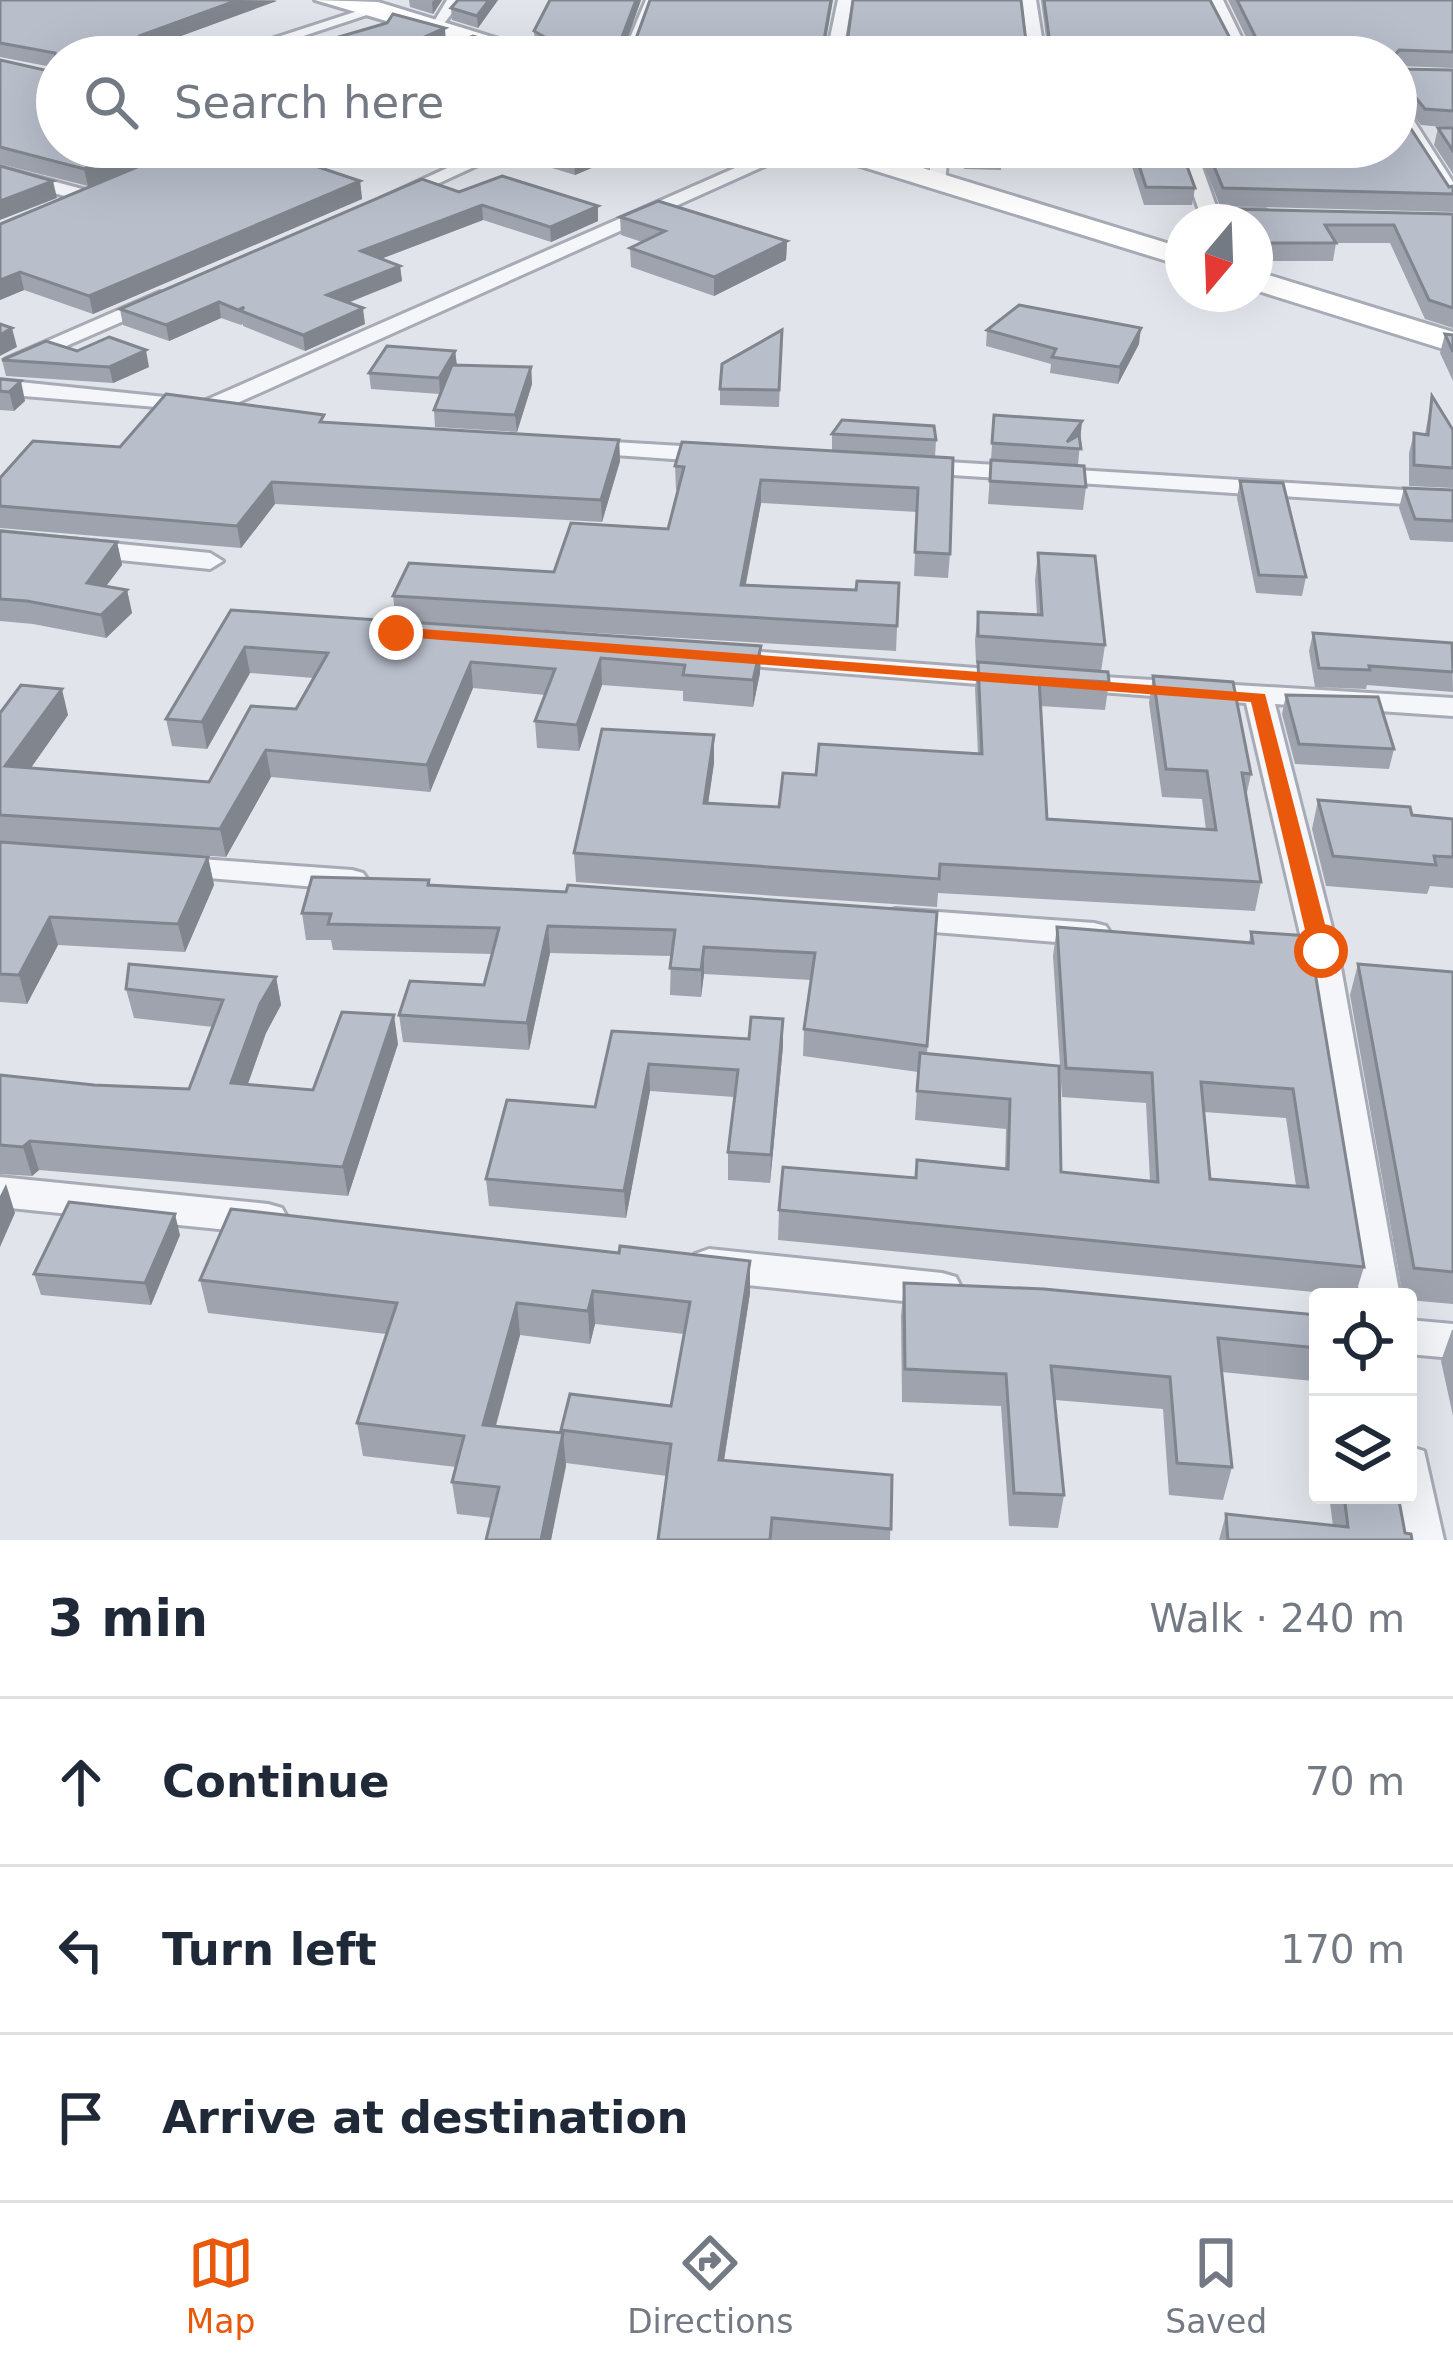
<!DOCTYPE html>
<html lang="en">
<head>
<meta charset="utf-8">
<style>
  :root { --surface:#fff; --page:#f2f2f3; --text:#1f2937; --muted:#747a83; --line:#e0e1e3; --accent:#ea580c }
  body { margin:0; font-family:"DejaVu Sans",sans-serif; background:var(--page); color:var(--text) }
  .controls { position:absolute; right:36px; bottom:36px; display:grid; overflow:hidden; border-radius:12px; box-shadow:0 12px 48px #0002 }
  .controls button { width:108px; height:108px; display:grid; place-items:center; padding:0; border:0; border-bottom:3px solid var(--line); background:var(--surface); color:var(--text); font:60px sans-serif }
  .compass { position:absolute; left:1165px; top:204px; width:108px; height:108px; border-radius:50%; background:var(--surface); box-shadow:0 12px 48px #0002; rotate:199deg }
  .stop { position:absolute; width:36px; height:36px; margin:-27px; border:9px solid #ea580c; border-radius:50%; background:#fff }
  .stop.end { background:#ea580c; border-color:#fff; box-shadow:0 3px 12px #0008 }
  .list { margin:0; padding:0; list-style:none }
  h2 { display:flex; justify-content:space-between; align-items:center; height:156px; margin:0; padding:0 48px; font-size:51px }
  h2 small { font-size:39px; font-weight:400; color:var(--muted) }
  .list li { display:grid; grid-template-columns:78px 1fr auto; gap:36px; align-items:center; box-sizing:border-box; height:168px; padding:0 48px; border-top:3px solid var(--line) }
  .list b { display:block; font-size:45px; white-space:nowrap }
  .list em { font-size:39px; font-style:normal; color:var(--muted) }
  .icon { flex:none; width:66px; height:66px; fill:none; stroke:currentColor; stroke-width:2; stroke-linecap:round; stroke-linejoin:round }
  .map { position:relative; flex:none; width:1453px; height:1540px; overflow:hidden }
  .search { position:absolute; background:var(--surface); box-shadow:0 12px 48px #0002; left:36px; right:36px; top:36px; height:132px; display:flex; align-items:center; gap:30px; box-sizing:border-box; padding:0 42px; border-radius:66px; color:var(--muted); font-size:45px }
  .sheet { height:660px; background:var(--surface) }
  nav { display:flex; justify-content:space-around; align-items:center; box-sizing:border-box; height:168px; border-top:3px solid var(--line); background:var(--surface); font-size:33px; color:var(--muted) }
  nav a { display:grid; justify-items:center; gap:6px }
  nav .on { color:var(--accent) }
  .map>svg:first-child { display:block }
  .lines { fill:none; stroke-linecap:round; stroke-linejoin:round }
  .lane-casing { stroke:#a6abb6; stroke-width:6 }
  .street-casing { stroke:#a6abb6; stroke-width:6 }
  .secondary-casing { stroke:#a6abb6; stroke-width:6 }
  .lane { fill:#f5f6f9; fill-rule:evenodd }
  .street { fill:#f5f6f9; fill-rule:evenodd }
  .secondary { fill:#fff; fill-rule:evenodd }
  .wall { fill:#9ea3ae; fill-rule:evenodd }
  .shaded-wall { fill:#81858d }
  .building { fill:#b8beca; stroke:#81858d; stroke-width:3; fill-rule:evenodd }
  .route { fill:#ea580c }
</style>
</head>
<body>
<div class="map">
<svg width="1453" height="1540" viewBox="0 0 1453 1540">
  <rect width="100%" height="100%" fill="#e1e5eb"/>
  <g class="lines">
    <g class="lane-casing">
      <polygon id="lane" points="646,0 654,0 630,57 622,57"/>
    </g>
    <g class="street-casing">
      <g id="street">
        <polygon points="447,0 462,0 439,30 429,30"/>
        <polygon points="838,0 852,0 842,57 826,57"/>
        <polygon points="1022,0 1036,0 1045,57 1029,57"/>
        <polygon points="1205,0 1223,0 1251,57 1235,57"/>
        <polygon points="373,6 385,9 240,57 216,57"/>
        <polygon points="1396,101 1402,102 1453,182 1453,202 1446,200 1396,119"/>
        <polygon points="493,147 517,147 398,202 382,198"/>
        <polygon points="783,147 807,147 217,412 0,394 0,380 204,401"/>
        <polygon points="930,147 948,147 945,186 930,182"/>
        <polygon points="1177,147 1195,147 1217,209 1265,210 1274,216 1272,220 1203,222"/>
        <polygon points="0,167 97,193 99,197 90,203 0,178"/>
        <polygon points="160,292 170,298 167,302 25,364 9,364 6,359"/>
        <polygon points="579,440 716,448 728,455 716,462 571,452 567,447"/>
        <polygon points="914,460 1453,493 1453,507 906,472 906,462"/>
        <polygon points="0,532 210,553 223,561 210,569 0,548"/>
        <polygon points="723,649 1016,671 1030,679 1016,687 713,663 709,657"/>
        <polygon points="1070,675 1453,698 1453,716 1275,704 1338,951 1400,1297 1360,1297 1304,951 1246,703 1060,689 1056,683"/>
        <polygon points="172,857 352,870 363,873 368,880 363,887 352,890 161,874 156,867"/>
        <polygon points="896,909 1094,923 1106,926 1111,934 1106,942 1094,945 884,928 879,920 884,912"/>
        <polygon points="0,1177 268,1204 282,1208 288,1219 282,1230 268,1234 0,1207"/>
        <polygon points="709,1249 942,1273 956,1277 962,1289 956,1301 942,1305 709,1281 695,1276 689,1265 695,1254"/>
        <polygon points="1408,1320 1453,1324 1453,1358 1408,1354"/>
        <polygon points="1408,1446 1424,1451 1444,1540 1398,1540 1391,1495 1408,1495"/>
      </g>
    </g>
    <g class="secondary-casing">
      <g id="secondary">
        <polygon points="315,0 378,2 541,52 545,57 509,57"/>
        <polygon points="814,147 854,147 1183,248 1183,266 818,153"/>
        <polygon points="1255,271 1453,332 1453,352 1255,290"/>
      </g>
    </g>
    <use href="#lane" class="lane"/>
    <use href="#street" class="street"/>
    <use href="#secondary" class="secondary"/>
  </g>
  <g class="wall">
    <polygon points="0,0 277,0 168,41 57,57 57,68 0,57"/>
    <polygon points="409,0 442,0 433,14 410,7"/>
    <polygon points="498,0 478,28 452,20 451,8"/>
    <polygon points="550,0 641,0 625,45 1026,42 1047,45 1041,0 1210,0 1233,44 1250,45 1228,0 1453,0 1453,68 1398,66 1399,69 1453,70 1453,128 1421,125 1399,98 1396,98 1396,57 270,57 446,43 439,46 522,51 535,45 534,31"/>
    <polygon points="0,60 57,147 358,147 312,165 360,181 362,199 93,314 24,290 0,300 0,224 137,167 88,186 0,164"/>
    <polygon points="1438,128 1453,128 1453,174 1434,145"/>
    <polygon points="508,147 641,147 575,175 509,155"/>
    <polygon points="729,147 771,147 751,154"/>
    <polygon points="875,147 927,147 926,161 922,161"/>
    <polygon points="949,147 1070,147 1068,159 1002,158 1001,170 964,169 963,159 952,160"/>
    <polygon points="1128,147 1180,147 1195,188 1192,205 1144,205 1128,154"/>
    <polygon points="1197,147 1396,147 1449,187 1453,186 1453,212 1220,206"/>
    <polygon points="459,192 598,221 551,242 483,220 381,259 400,266 402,281 348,303 365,324 305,351 243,326 243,324 241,325 221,318 169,341 123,325 120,309"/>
    <polygon points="1225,209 1453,214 1453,328 1425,319 1390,243 1336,243 1333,261 1255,261 1255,222 1223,222"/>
    <polygon points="620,217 787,241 786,260 714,296 631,267 630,248 642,242 621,235"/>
    <polygon points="782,330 779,407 720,405 720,389"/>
    <polygon points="987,330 1139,344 1118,384 1050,373 1051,364 986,346"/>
    <polygon points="1445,334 1453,335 1453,381 1440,353"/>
    <polygon points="77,351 149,367 113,383 6,376 2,360"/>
    <polygon points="455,351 457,365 531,367 532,384 517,432 435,427 434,410 440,394 371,389 369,373"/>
    <polygon points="0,379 25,401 14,411 0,410"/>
    <polygon points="1432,396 1453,430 1453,488 1409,486 1409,453 1414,433 1425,434"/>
    <polygon points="994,415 1082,421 1078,465 1086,487 1083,510 988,504"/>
    <polygon points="325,422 619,440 620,461 602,522 275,504 241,548 0,528 0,478 120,447"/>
    <polygon points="832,434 936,440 935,457 950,554 948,578 914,576 917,512 761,503 745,585 856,590 899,583 896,651 396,621 393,596 554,572 668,529 678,490 676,490 675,466 832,450"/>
    <polygon points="1240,481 1306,577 1302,596 1256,593 1237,498"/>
    <polygon points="1404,488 1453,491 1453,542 1410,540 1399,508"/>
    <polygon points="0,531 117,542 122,565 106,586 127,590 132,613 106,638 33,624 0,621"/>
    <polygon points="1038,553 1105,645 1101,672 1109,682 1105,710 1040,706 1047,819 1206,830 1202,799 1162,797 1149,703 1153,676 1251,774 1246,797 1261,882 1255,911 938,893 937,907 576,882 574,853 714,735 714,763 708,803 779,807 816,775 978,754 975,689 978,664 976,663 975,640 978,612 1037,615 1035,580"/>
    <polygon points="231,610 761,646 760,673 753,707 683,701 683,691 602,685 579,751 537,748 535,721 545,695 473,688 430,792 271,777 226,857 0,842 0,713 68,715 31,768 209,782 296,709 314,678 250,673 207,749 172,746 166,719"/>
    <polygon points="1313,633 1452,643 1453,692 1367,685 1366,689 1315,687 1309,651"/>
    <polygon points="1286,695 1394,749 1389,769 1295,764 1282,714"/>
    <polygon points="1318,800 1412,815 1453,819 1453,888 1430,886 1427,894 1326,886 1312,829"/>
    <polygon points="0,842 208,857 214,885 185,952 58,945 27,1004 0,1002"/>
    <path d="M 429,880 L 430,885 L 937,912 L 927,1054 L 1059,1066 L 1061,1172 L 1150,1181 L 1146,1103 L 1062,1097 L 1053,956 L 1057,927 L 1249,942 L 1251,932 L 1364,1267 L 1355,1296 L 778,1240 L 779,1210 L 915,1178 L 1005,1169 L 1006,1129 L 915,1120 L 918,1072 L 803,1056 L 804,1029 L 811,980 L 704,974 L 701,997 L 670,995 L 671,956 L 550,953 L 529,1050 L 403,1042 L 399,1015 L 484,985 L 492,954 L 333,950 L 331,940 L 306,940 L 302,913 ZM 1204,1112 L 1286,1118 L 1296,1186 L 1210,1179 Z"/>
    <polygon points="1358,964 1453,972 1453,1304 1408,1300 1408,1297 1403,1297 1350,995"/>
    <polygon points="276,977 281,1005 266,1033 247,1084 313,1090 398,1044 348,1196 39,1170 32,1176 0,1174 0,1075 94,1085 189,1089 213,1027 134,1018 126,989"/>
    <polygon points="783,1019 783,1046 770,1183 728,1180 728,1152 734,1097 650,1091 626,1218 489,1206 486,1179 595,1107 612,1031 749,1039"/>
    <polygon points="180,1235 151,1305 41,1295 34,1274"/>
    <path d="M 619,1253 L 750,1261 L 750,1293 L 724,1460 L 892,1475 L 890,1540 L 658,1540 L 667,1476 L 566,1463 L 551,1540 L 486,1540 L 492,1518 L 457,1514 L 452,1482 L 456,1467 L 363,1456 L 357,1423 L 386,1334 L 208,1313 L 200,1280 ZM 595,1324 L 684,1334 L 671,1406 L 561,1430 L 561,1433 L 496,1426 L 520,1335 L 590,1344 Z"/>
    <polygon points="904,1283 1318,1315 1318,1415 1313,1381 1222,1372 1232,1467 1223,1500 1169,1495 1163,1409 1055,1400 1064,1495 1058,1528 1009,1526 1001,1406 902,1402 901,1316"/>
    <polygon points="1452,1330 1453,1330 1453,1416 1441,1361"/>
    <polygon points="1329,1495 1398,1495 1405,1533 1333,1526"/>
    <polygon points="1226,1514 1228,1540 1219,1540"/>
  </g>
  <g class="shaded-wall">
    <polygon points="238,0 277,1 145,49 142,35"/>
    <polygon points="434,0 442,0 433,14 432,2"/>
    <polygon points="489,0 498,0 478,28 477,16"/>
    <polygon points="636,0 641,0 621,57 619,45"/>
    <polygon points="831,0 833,0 823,57 823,45"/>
    <polygon points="445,28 446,43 423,53 422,38"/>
    <polygon points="142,147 188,147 88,186 84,169"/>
    <polygon points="313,147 358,147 312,165 302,178 297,153"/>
    <polygon points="601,147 641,147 575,175 574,158"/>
    <polygon points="751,147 771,147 751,154"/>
    <polygon points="53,181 57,198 0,220 0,201"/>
    <polygon points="360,181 362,199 93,314 89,296"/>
    <polygon points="482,205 483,220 362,266 361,251"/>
    <polygon points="598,206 598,221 551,242 550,227"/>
    <polygon points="787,241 786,260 714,296 714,277"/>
    <polygon points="400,266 402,281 329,310 327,295"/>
    <polygon points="20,272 24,290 0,300 0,280"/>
    <polygon points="219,302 221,318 169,341 166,325"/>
    <polygon points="363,308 365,324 305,351 303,335"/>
    <polygon points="12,328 17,347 0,356 0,335"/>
    <polygon points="1141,328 1139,344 1118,384 1120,367"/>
    <polygon points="146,350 149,367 113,383 109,367"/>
    <polygon points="455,351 457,368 440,394 439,378"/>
    <polygon points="531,367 532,384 517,432 515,415"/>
    <polygon points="21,381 25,401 14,411 9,392"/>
    <polygon points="1082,421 1080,438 1073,448 1067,442"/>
    <polygon points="619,440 620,461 602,522 601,500"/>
    <polygon points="761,480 761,503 741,610 741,585"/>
    <polygon points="272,482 275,504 241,548 237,526"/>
    <polygon points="117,542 122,565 92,605 87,583"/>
    <polygon points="127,590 132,613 106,638 101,615"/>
    <polygon points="761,646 760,673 753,707 753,680"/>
    <polygon points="245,647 250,673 207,749 202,722"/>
    <polygon points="601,658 602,685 579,751 577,725"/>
    <polygon points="471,662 473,688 430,792 427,765"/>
    <polygon points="62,689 68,715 13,793 5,766"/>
    <polygon points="714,735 714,763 704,832 704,803"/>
    <polygon points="266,750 271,777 226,857 220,829"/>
    <polygon points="208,857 214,885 185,952 178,924"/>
    <polygon points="50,917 58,945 27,1004 19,975"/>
    <polygon points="548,926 550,953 529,1050 527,1023"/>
    <polygon points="704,947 704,974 701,997 701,970"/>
    <polygon points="276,977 281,1005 266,1033 238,1112 231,1083 260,1004"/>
    <polygon points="394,1015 398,1044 348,1196 343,1167"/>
    <polygon points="783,1019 783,1046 770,1183 771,1155"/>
    <polygon points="649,1064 650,1091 626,1218 624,1191"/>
    <polygon points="30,1141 39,1170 32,1176 23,1147"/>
    <polygon points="6,1184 15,1213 0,1247 0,1196"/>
    <polygon points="175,1214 180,1235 151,1305 145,1283"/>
    <polygon points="750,1261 750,1293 719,1492 719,1460"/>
    <polygon points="593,1291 595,1324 590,1344 588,1311"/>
    <polygon points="517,1303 520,1335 487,1457 483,1425"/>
    <polygon points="563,1433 566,1466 551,1540 541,1540"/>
  </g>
  <g class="building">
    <polygon points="0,0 238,0 142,35 237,57 57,57 57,62 55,53 0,43"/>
    <polygon points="458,0 489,0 477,16 451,8"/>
    <polygon points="550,0 636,0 619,45 634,44 650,0 831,0 823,45 847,43 853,0 1021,0 1026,42 1049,45 1051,57 270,57 387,23 393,14 445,28 422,38 424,46 447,46 473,36 522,51 525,46 544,46 548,39 534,31"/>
    <polygon points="1044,0 1210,0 1233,44 1256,45 1257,40 1237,0 1453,0 1453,52 1399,50 1395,55 1395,57 1109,57 1105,45 1050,44"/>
    <polygon points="1396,59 1399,69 1453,70 1453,111 1425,109 1403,82 1396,82 1396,86"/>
    <polygon points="0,60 53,72 57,69 57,147 142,147 84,169 0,147"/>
    <polygon points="1396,106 1449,187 1453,186 1453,194 1223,188 1206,147 1396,147"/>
    <polygon points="1438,128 1453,128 1453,151"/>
    <polygon points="185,147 313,147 297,153 311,158 300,161 360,181 89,296 20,272 0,280 0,224"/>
    <polygon points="535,147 601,147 574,158"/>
    <polygon points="964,147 1002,147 1003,153 965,153"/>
    <polygon points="1133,147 1180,147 1195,188 1146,187"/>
    <polygon points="0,166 53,181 0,201"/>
    <polygon points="502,176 598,206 550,227 482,205 361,251 400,266 327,295 363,308 303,335 241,311 244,307 238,310 219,302 166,325 120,309 422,179 459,192"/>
    <polygon points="658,201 787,241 714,277 630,248 665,231 620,217"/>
    <polygon points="1225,209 1453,214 1453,308 1429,300 1394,225 1325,225 1336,243 1255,243 1255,222 1232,222"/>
    <polygon points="1019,305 1141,328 1120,367 1052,357 1056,349 987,330"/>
    <polygon points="0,324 12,328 0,335"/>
    <polygon points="782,330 779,390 720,389 722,364"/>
    <polygon points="1445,334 1453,335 1453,352"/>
    <polygon points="109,337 146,350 109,367 2,360 46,341 77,351"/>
    <polygon points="387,346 455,351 439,378 369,373"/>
    <polygon points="452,365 531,367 515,415 434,410"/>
    <polygon points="0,379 21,381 9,392 0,391"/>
    <polygon points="166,394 324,415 320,422 619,440 601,500 272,482 237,526 0,506 0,478 33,441 120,447"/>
    <polygon points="1432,396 1453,430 1453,468 1414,465 1414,433 1428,435"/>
    <polygon points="994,415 1082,421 1067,442 1079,435 1081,449 992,443"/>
    <polygon points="842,420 934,426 936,440 832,434"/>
    <polygon points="682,442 953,458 950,554 915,552 918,488 761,480 741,585 856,590 857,581 899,583 897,626 393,596 409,563 554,572 571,523 668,529 684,467 675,466"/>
    <polygon points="991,460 1084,466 1086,487 990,481"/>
    <polygon points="1240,481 1283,483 1306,577 1259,575"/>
    <polygon points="1404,488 1453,490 1453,521 1415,519"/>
    <polygon points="0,531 117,542 87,583 127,590 101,615 27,601 0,599"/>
    <polygon points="1038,553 1095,556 1105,645 978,636 978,612 1042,615"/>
    <polygon points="231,610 761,646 753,680 683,675 685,665 601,658 577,725 535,721 555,669 471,662 427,765 266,750 220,829 0,815 0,713 21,685 62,689 5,766 209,782 251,706 296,709 328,653 245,647 202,722 166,719"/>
    <polygon points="1313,633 1452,643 1453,672 1369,666 1370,670 1319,668"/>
    <polygon points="978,662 1108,672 1109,682 1039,678 1047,819 1216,830 1207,771 1166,769 1153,676 1233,682 1251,774 1242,773 1261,882 940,864 939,879 574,853 602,729 714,735 704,803 779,807 783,773 816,775 819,744 982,754"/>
    <polygon points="1286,695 1378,697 1394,749 1299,744"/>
    <polygon points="1318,800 1410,807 1412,815 1453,819 1453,857 1434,856 1436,865 1333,856"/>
    <polygon points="0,842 208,857 178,924 50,917 19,975 0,974"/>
    <polygon points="312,877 429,880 428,885 566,892 568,885 937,912 927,1046 804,1029 815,953 704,947 701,970 670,968 675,930 548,926 527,1023 399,1015 410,981 484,985 499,928 328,924 331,914 302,913"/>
    <path d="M 1057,927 L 1253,943 L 1251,932 L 1309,936 L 1364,1267 L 779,1210 L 783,1167 L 916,1178 L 917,1160 L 1008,1169 L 1010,1099 L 917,1091 L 920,1053 L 1059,1066 L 1061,1172 L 1158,1182 L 1152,1073 L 1066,1068 ZM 1201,1082 L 1293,1089 L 1308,1187 L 1210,1179 Z"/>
    <polygon points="129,964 276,977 260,1004 231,1083 313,1090 342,1012 394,1015 343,1167 30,1141 23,1147 0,1145 0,1075 94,1085 189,1089 223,1000 126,989"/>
    <polygon points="1358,964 1453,972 1453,1272 1414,1268"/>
    <polygon points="751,1017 783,1019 771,1155 728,1152 738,1070 649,1064 624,1191 486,1179 507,1100 595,1107 612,1031 749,1039"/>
    <polygon points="69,1202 175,1214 145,1283 34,1274"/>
    <polygon points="231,1209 619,1253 620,1246 750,1261 719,1460 892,1475 891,1529 772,1518 770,1540 658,1540 671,1444 561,1430 570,1394 671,1406 690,1302 593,1291 588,1311 517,1303 483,1425 563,1433 541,1540 486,1540 499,1487 452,1482 464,1436 357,1423 397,1303 200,1280"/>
    <polygon points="904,1283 1044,1289 1318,1315 1318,1348 1218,1338 1232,1467 1177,1463 1170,1377 1051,1366 1064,1495 1014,1493 1006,1374 905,1369"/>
    <polygon points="1344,1495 1398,1495 1405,1533 1411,1534 1412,1540 1228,1540 1226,1514 1348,1527"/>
  </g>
  <polygon class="route" points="396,627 1265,694 1332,951 1321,958 1310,951 1251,702 390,636 387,633"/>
</svg>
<div class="controls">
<button><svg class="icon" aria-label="locate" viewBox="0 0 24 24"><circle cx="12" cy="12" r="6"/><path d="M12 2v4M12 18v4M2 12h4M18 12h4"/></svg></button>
<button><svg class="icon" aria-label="layers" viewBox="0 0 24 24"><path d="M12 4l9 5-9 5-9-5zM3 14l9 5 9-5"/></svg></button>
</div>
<svg class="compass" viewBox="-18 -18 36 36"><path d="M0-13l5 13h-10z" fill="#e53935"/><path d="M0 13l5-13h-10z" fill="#747a83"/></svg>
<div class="stop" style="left:1321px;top:951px"></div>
<div class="stop end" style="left:396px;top:633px"></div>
<div class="search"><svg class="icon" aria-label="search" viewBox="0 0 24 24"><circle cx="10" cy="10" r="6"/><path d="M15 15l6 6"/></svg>Search here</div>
</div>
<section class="sheet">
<h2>3 min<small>Walk · 240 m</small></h2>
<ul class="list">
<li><svg class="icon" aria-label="ahead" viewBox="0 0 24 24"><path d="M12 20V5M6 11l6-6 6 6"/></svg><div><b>Continue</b></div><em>70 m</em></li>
<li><svg class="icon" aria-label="left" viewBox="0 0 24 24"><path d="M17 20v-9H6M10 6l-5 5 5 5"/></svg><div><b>Turn left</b></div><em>170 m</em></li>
<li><svg class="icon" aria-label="arrive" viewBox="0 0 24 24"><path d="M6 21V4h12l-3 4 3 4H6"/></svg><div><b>Arrive at destination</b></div></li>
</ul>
</section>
<nav>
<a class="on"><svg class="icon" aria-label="map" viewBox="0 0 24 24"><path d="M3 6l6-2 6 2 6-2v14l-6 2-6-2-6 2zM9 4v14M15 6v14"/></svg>Map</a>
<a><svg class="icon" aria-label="directions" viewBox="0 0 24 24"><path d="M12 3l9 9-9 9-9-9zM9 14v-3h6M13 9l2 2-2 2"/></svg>Directions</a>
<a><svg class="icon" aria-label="saved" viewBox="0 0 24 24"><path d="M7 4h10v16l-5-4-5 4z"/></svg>Saved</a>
</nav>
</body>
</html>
